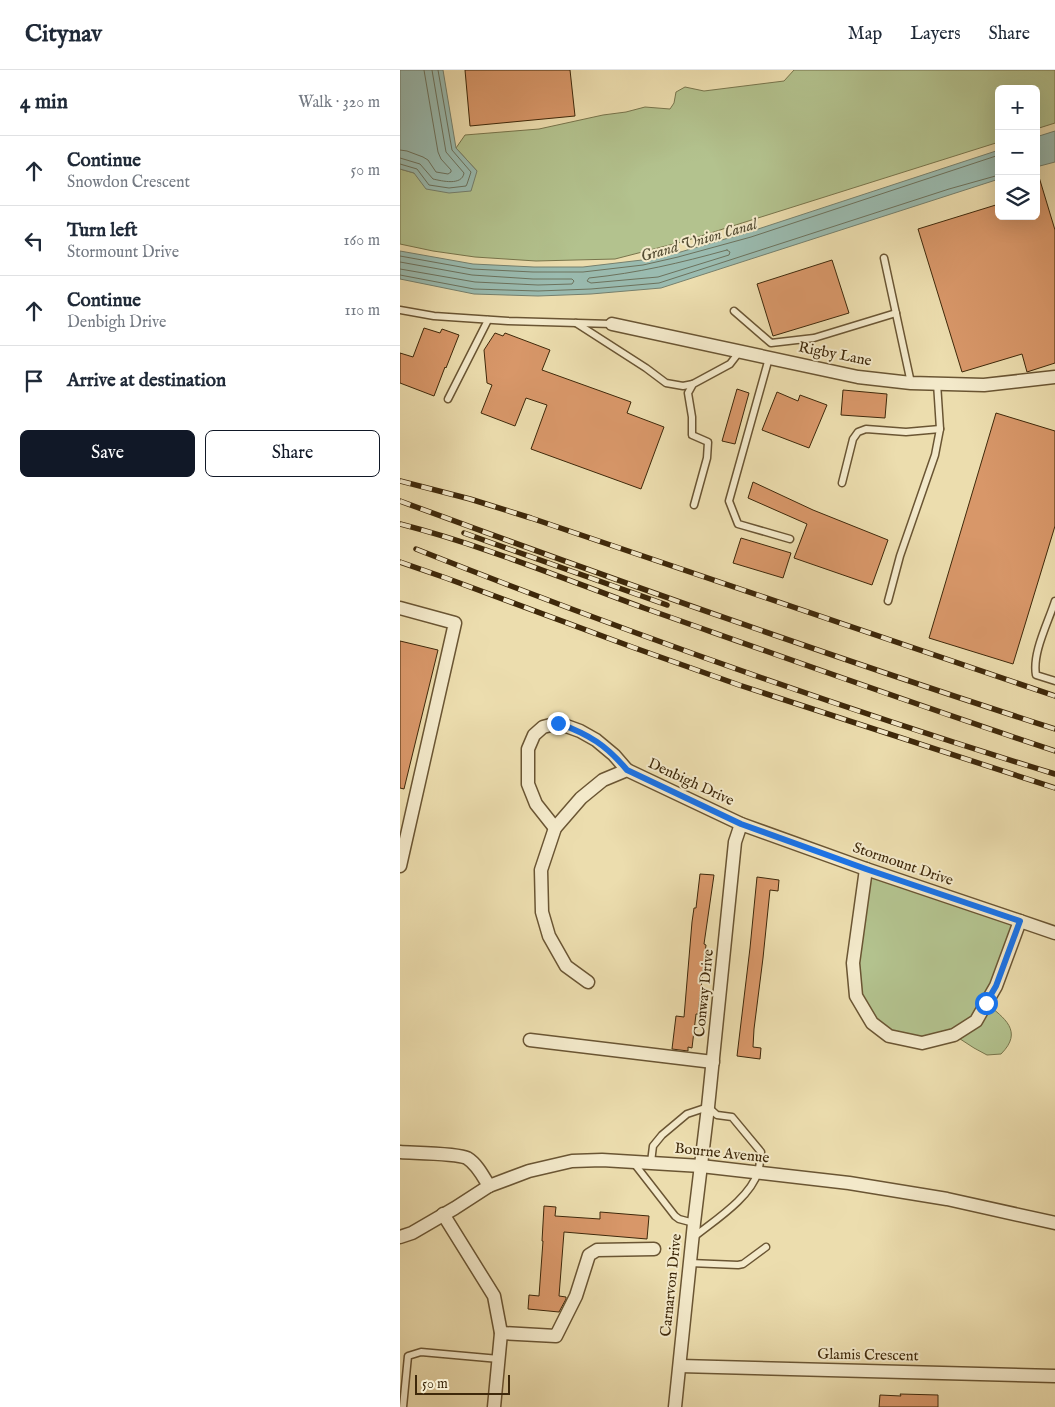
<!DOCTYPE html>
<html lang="en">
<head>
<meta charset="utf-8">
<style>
  :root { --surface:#fff; --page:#f2f2f3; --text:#1f2937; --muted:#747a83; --line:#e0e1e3; --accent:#111827 }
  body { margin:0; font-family:"IM FELL English",serif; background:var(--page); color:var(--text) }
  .controls { position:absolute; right:15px; top:15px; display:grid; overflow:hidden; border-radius:8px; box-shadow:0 5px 20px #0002 }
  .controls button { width:45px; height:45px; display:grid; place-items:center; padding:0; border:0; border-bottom:1px solid var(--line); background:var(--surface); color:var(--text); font:25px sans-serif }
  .scale { position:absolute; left:15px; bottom:12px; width:95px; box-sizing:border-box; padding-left:5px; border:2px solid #3e280a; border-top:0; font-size:14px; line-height:18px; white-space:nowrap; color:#3e280a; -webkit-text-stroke:4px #f3e9ca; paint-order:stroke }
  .stop { position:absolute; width:15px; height:15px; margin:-11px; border:4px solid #1a73e8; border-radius:50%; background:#fff }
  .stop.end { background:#1a73e8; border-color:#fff; box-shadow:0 1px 5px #0008 }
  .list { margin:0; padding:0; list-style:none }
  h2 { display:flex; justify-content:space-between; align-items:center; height:65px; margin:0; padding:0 20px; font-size:21px }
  h2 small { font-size:16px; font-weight:400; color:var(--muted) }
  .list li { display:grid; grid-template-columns:32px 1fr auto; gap:15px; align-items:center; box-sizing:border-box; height:70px; padding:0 20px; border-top:1px solid var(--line) }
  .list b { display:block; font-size:19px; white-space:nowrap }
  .list p { margin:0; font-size:16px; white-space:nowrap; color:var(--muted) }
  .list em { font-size:16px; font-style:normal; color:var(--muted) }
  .actions { display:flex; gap:10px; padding:15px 20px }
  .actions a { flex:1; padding:11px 0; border:1px solid var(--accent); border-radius:8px; text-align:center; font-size:18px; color:var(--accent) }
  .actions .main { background:var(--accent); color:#fff }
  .icon { flex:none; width:28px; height:28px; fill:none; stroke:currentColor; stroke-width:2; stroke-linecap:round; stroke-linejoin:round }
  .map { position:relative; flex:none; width:655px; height:1337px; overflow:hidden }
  header { display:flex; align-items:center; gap:30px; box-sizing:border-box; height:70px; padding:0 25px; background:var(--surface); border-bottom:1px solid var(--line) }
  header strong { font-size:24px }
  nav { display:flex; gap:28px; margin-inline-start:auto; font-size:18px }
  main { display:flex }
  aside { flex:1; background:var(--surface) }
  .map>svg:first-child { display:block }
  .green { fill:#b3c28e; stroke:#78754c }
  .water { fill:#9abbb0; stroke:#75806e }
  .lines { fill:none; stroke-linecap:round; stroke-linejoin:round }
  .shore { stroke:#6c725d; stroke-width:1 }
  .building { fill:#d89769; stroke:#3e280a }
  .service-casing { stroke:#6a5533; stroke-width:9 }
  .minor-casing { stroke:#6a5533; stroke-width:15 }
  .service { stroke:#f3e9ca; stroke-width:6 }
  .minor { stroke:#f3e9ca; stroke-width:12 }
  .rail-casing { stroke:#3e280a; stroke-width:5.5 }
  .rail { stroke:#f3e9ca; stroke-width:4; stroke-dasharray:11; stroke-linecap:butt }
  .route { stroke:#1a73e8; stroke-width:6 }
  .labels { text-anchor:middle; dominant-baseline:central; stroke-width:4; stroke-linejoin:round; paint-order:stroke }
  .street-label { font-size:15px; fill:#3e280a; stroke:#f3e9ca }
  .water-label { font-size:16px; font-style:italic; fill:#554d34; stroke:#f3e9ca }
</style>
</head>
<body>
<header>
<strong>Citynav</strong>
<nav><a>Map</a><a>Layers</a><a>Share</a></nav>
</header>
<main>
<aside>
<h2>4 min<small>Walk · 320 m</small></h2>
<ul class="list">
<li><svg class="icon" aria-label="ahead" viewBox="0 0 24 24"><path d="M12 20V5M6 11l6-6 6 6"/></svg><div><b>Continue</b><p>Snowdon Crescent</p></div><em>50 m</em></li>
<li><svg class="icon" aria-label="left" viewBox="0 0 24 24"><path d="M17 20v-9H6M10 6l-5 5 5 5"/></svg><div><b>Turn left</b><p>Stormount Drive</p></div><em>160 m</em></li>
<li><svg class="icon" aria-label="ahead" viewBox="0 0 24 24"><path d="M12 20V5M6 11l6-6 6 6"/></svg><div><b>Continue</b><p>Denbigh Drive</p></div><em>110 m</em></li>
<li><svg class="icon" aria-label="arrive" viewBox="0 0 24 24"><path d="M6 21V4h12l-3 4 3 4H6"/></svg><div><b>Arrive at destination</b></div></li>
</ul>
<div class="actions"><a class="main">Save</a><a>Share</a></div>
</aside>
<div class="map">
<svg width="655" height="1337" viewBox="0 0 655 1337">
  <rect width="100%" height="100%" fill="#ecddae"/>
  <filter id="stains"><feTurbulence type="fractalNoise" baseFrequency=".004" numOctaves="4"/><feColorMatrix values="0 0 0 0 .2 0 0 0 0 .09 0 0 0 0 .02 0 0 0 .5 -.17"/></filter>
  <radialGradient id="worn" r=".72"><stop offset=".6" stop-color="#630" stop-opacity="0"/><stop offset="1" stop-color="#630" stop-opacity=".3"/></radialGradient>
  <g class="green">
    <polygon points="394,0 655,0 655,53 636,59 636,19 599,19 599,72 285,171 215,189 136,191 75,187 33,181 0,174 0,99 14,103 77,101 56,78 65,65 139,59 203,45 226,42 245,37 270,39 274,33 276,22 285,17 304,21 384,11"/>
    <path d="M 466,799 L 620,851 L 586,933 C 604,948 624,961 601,984 L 587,985 L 574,978 L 554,965 L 522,973 L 489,966 L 456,926 Z"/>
  </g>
  <g class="water">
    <polygon points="0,0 43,0 56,78 77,101 71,121 49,123 26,119 14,103 0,99"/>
    <polygon points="655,61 655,92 636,97 636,67"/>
    <polygon points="599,80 599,109 261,218 191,224 138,226 74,224 0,209 0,181 73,194 134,197 183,197 242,190 277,183 349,162"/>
  </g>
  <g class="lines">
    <g class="shore">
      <polyline points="0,80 7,81 23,87 28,90 36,102 48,104 51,102 51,100 41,89 38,82 24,0"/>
      <path d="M 0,88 L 20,94 L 33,109 C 42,111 62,116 64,103 L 46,82 L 32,0"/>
      <polyline points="0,94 17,99 29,115 49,118 66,116 67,114 71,102 52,80 38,0"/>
      <path d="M 327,180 L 330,182 L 329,185 L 258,207 L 191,213 L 187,211 L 189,208 C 238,203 280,193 327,180 Z"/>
      <polyline points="0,186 72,199 133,202 183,202 243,195 278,187 351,167 599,85"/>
      <polyline points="0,192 72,205 133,209 172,209 174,211 172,214 138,215 75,212 0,199"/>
      <polyline points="0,205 74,219 138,221 191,219 259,213 549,119 599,105"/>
    </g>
  </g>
  <g class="building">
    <polygon points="65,0 170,0 175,46 70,56"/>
    <polygon points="639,107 655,160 655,293 627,302 622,284 562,302 518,159 599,134 599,146 636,146 636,108"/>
    <polygon points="432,190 449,243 373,266 357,214"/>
    <polygon points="24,258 40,263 42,259 59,265 46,298 45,297 34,326 0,313 0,283 13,287"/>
    <polygon points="95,263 103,266 105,263 150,280 142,300 231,332 227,343 264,357 241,419 131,379 147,335 126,328 115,356 81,343 92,315 87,313 84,280"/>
    <polygon points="337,319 349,323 335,374 322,371"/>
    <polygon points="443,320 487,324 485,348 441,345"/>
    <polygon points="377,322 398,331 400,325 427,335 409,378 362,360"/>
    <polygon points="596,343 655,361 655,456 613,594 529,568"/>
    <polygon points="353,412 413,440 488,470 472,515 394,488 407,454 348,428"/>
    <polygon points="341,468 391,483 383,508 333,493"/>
    <polygon points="0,571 38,580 4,719 0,718"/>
    <polygon points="300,804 314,805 304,874 306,875 298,944 296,944 292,978 288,977 288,981 272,979 276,946 284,947 292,852 294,838 296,838"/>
    <polygon points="357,807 379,810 378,821 370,820 363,888 354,959 353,977 361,978 360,989 337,986 350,878"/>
    <polygon points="144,1136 156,1137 155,1146 200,1149 200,1142 249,1146 247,1169 164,1162 159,1226 166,1227 166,1229 159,1242 128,1239 129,1225 139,1226 143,1171 142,1171"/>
    <polygon points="500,1324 538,1325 538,1337 479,1337 480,1325 501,1326"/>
  </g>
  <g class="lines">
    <g class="service-casing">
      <g id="service">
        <polyline points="484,188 511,313"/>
        <polyline points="0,240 34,246 108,251 212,254"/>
        <polyline points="334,241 371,273 414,268 496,243"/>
        <polyline points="176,253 246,298 266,313 283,316 293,314"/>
        <polyline points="369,288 329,431 338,454 390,469"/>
        <polyline points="48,329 88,250"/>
        <polyline points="442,413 453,369 458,362 466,359 506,362 540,359"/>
        <polyline points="294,435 307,388 308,372 292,365 292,347 288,323 293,314 330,294 340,281"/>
        <polyline points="488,531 500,486 535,385 540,359 537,313"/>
        <path d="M 655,531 C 648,553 632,583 636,605 L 655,611"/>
        <polyline points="233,1092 275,1146 279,1149 294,1153"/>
        <path d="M 251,1092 L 253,1076 L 262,1065 L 287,1044 L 308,1037 L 317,1045 L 332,1047 L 361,1082 C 360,1089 360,1096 358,1102 C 350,1128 315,1150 294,1167"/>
        <polyline points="290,1193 338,1195 343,1194 366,1177"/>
        <polyline points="3,1337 8,1286 21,1282 99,1289"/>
      </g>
    </g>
    <g class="minor-casing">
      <g id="minor">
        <polyline points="212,254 458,307 511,313 584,315 655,307"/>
        <polyline points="0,538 55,553 0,796"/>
        <polyline points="155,758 136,734 128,714 128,679 134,665 143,657 158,653 180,661 196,670 214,685 227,700"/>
        <polyline points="466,799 453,893 456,926 472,953 489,966 522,973 554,965 576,951 596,916 620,851"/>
        <polyline points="188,912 166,896 149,866 142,842 141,800 155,758 181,728 203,710 227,700 341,754 466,799 620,851 655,863"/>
        <polyline points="130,970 313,992"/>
        <path d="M 0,1082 C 13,1083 57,1083 67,1088 C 77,1094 83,1106 89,1116"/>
        <polyline points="43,1144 94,1226 101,1263 94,1337"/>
        <polyline points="0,1167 12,1163 55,1138 89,1116 129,1101 172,1091 202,1090 301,1096 449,1113 547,1129 655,1153"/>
        <polyline points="101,1263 156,1266 176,1226 189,1185 197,1180 254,1179"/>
        <polyline points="280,1296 655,1306"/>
        <polyline points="275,1337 294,1153 308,1037 335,772 341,754"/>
      </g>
    </g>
    <use href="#service" class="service"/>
    <use href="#minor" class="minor"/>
    <g class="rail-casing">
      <g id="rail">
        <polyline points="0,411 70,429 131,448 655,626"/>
        <path d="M 0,431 C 217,511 435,588 655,659"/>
        <path d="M 0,454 C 82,475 164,509 244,538 C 380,586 517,635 655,681"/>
        <polyline points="64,463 267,535"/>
        <path d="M 16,479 C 226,562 439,638 655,704"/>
        <polyline points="0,492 46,508 232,577 339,615 655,718"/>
      </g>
    </g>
    <use href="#rail" class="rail"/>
  </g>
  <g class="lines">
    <path class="route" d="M 158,653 C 190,665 206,675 227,700 L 341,754 L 466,799 L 620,851 L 596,916 L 586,933"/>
  </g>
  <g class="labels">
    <g class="street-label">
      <text transform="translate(435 284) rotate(11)">Rigby Lane</text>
      <text transform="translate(291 712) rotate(25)">Denbigh Drive</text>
      <text transform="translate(503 794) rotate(19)">Stormount Drive</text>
      <text transform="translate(304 923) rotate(-84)">Conway Drive</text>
      <text transform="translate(322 1083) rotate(6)">Bourne Avenue</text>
      <text transform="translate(271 1215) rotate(-84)">Carnarvon Drive</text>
      <text transform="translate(468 1285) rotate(1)">Glamis Crescent</text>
    </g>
    <g class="water-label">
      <text transform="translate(299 171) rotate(-16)">Grand Union Canal</text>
    </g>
  </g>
  <rect width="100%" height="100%" filter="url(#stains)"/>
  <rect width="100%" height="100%" fill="url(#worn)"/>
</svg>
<div class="controls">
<button>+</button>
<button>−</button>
<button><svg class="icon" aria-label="layers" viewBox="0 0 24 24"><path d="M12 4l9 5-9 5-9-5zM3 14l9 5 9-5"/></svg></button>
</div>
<div class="scale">50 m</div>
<div class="stop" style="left:586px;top:933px"></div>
<div class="stop end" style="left:158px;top:653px"></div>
</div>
</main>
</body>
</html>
